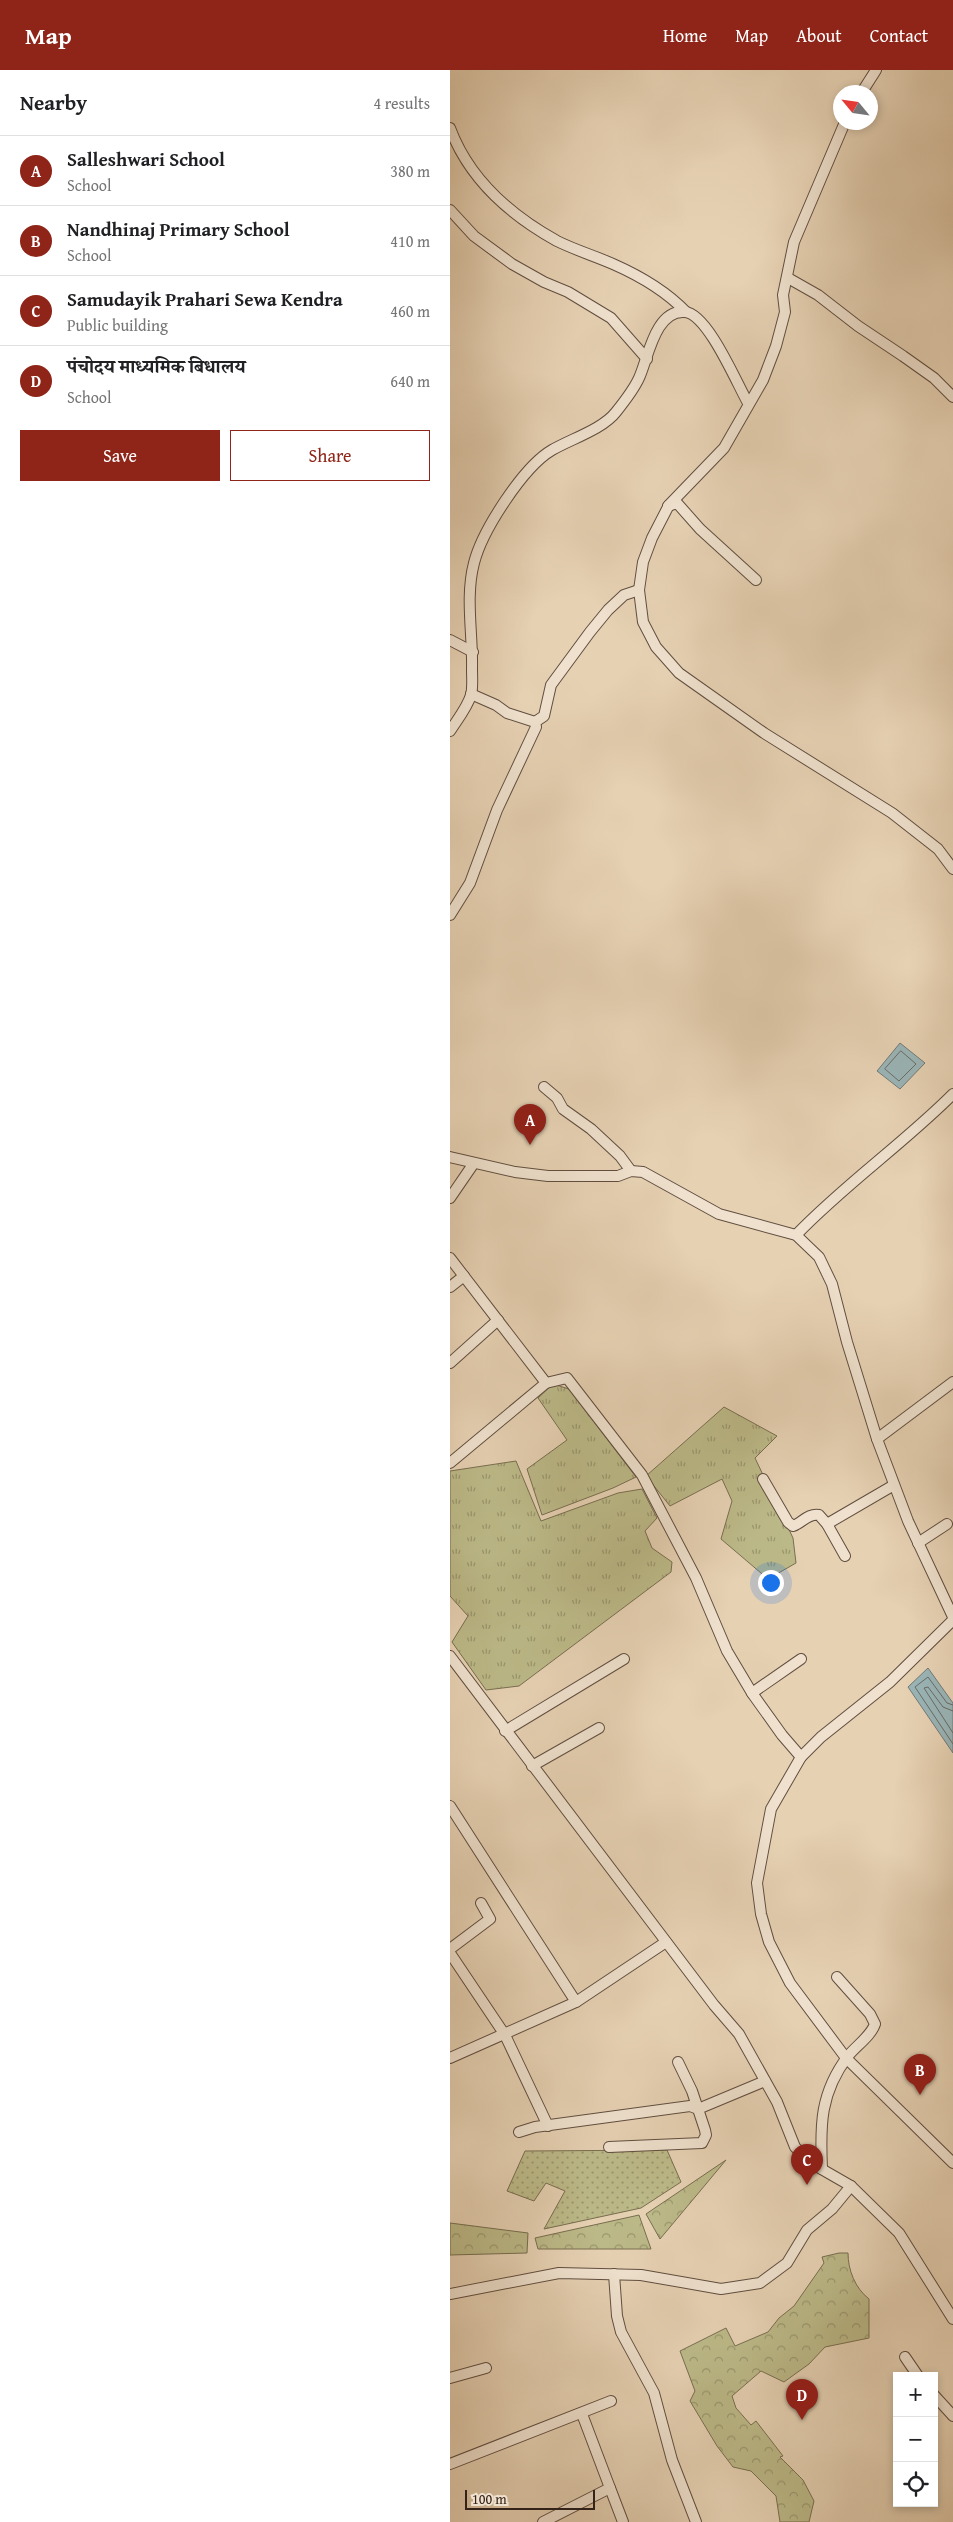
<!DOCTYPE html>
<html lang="en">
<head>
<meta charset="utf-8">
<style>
  :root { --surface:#fff; --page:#f6f6f6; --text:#202124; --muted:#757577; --line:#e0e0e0; --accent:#8f2418 }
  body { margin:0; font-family:"Gentium Book Plus","Noto Serif Devanagari",serif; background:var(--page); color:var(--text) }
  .controls { position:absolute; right:15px; bottom:15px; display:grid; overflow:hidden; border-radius:0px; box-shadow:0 2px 8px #0003 }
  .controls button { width:45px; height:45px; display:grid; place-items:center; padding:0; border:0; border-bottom:1px solid var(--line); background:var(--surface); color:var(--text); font:25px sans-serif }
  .compass { position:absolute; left:383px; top:15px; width:45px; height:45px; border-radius:50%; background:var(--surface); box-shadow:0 2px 8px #0003; rotate:299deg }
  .scale { position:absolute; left:15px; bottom:12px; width:130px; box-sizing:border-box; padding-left:5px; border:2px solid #352219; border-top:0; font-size:14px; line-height:18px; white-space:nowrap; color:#352219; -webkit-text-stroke:4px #efe1ce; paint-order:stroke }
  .you { position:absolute; left:320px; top:1512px; width:18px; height:18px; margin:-12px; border:4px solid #fff; border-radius:50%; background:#1a73e8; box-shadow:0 0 0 8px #1a73e833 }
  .badge { display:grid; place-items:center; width:32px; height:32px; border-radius:50%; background:var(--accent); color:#fff; font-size:16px; font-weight:700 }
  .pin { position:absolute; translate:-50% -41px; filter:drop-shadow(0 1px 2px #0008) }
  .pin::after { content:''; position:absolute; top:26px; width:18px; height:15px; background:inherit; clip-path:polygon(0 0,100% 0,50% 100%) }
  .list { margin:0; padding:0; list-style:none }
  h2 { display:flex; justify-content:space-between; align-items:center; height:65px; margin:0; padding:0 20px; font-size:21px }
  h2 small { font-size:16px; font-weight:400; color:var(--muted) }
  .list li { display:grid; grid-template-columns:32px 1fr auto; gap:15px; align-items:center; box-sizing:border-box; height:70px; padding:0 20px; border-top:1px solid var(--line) }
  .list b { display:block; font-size:19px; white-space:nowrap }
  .list p { margin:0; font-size:16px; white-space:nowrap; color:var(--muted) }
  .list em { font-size:16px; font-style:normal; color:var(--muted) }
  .actions { display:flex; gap:10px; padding:15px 20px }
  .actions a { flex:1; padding:11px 0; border:1px solid var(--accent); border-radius:0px; text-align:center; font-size:18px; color:var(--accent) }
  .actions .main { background:var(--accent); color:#fff }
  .icon { flex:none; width:28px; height:28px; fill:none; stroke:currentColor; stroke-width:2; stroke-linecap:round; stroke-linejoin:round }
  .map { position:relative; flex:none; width:503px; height:2452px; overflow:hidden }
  header { display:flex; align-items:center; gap:30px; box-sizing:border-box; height:70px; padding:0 25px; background:var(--accent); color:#fff }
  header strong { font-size:24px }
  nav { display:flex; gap:28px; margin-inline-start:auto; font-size:18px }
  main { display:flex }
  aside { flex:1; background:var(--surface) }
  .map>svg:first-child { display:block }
  .grass { fill:url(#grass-tufts); stroke:#786e50 }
  .forest { fill:url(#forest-crowns); stroke:#786e50 }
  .park { fill:url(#park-dots); stroke:#786e50 }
  .water { fill:#9ab5b7; stroke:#727a78 }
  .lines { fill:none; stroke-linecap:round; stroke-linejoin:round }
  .shore { stroke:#686c68; stroke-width:1 }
  .minor-casing { stroke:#614e40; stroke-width:12 }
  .minor { stroke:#efe1ce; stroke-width:10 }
</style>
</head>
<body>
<header>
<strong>Map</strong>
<nav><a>Home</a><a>Map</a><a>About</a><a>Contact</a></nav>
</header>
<main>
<aside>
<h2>Nearby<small>4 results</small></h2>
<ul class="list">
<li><span class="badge">A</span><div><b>Salleshwari School</b><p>School</p></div><em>380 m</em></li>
<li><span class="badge">B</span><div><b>Nandhinaj Primary School</b><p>School</p></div><em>410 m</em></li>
<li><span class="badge">C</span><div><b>Samudayik Prahari Sewa Kendra</b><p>Public building</p></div><em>460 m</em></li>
<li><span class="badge">D</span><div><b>पंचोदय माध्यमिक बिधालय</b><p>School</p></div><em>640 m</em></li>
</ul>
<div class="actions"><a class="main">Save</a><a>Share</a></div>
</aside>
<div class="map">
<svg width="503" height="2452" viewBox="0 0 503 2452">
  <defs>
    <pattern id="grass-tufts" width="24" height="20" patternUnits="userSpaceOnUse" patternTransform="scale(1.25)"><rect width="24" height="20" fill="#bcb988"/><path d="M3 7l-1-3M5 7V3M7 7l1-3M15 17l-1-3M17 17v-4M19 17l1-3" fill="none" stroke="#9a966e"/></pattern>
    <pattern id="forest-crowns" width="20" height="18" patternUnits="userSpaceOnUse" patternTransform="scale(1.25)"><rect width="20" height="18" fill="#bcb988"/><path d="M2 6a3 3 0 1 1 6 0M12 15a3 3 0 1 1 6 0" fill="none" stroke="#9a966e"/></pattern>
    <pattern id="park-dots" width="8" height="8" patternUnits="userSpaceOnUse" patternTransform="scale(1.25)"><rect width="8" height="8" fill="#bcb988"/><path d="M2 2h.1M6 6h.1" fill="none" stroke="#9a966e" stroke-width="1.8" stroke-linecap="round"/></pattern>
  </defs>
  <rect width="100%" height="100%" fill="#e6d1b3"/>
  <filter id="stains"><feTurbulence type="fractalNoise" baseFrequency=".004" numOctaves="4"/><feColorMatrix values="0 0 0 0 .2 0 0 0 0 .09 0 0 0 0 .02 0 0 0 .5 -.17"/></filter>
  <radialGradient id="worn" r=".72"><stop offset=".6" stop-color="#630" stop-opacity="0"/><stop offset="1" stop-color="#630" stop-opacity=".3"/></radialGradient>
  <g class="grass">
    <polygon points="103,1314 119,1319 186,1407 163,1418 92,1445 77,1399 117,1370 88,1328"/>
    <polygon points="274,1337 327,1366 305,1388 343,1468 346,1493 318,1509 271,1469 282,1431 272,1409 220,1436 196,1406"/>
    <polygon points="66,1391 91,1451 168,1423 192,1419 207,1448 195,1461 202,1478 222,1492 221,1502 69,1616 36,1620 2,1572 18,1546 0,1526 0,1401"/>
  </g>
  <g class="forest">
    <polygon points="276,2090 210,2169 196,2144"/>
    <polygon points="189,2145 201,2179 88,2179 85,2168"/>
    <polygon points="0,2153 78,2163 77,2183 0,2185"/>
    <path d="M 389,2183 L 398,2183 C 398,2200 405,2218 419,2229 L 419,2268 L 375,2277 L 359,2294 L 334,2312 L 311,2301 L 282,2326 L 286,2338 L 301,2355 L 306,2351 L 333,2386 L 330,2387 L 353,2410 L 364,2431 L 359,2452 L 330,2452 L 326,2426 L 301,2401 L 283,2397 L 267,2376 L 240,2331 L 245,2321 L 230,2281 L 276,2258 L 285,2276 L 318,2262 L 329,2248 L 344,2236 L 374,2193 L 372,2187 Z"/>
  </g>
  <polygon class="park" points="217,2080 231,2112 191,2138 94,2159 115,2121 96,2113 84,2131 57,2121 75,2081"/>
  <g class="water">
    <polygon points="450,973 475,993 450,1019 427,1001"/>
    <polygon points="478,1598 503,1633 503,1683 458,1617"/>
  </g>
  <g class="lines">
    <g class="shore">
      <polygon points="451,981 466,994 449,1011 435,999"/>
      <polyline points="503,1635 497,1633 478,1607 465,1617 503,1674"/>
      <polyline points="503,1641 493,1637 478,1617 474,1618 503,1663"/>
    </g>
    <g class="minor-casing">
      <g id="minor">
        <polyline points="412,22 426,0"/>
        <polyline points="395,52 344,172 333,225 335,242 326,276 313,310 274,378 219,435 202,468 193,492 189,520 193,552 206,577 229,603 314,663 442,743 488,779 503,799"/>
        <path d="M 0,58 C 19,109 60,145 107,171 C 125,180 145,186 163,194 C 188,205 217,222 236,242"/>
        <polyline points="0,140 24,166 62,194 94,212 118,222 161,248 197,289"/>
        <polyline points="338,208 368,225 408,256 453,286 484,308 503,327"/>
        <polyline points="218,436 227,433 250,459 306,510"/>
        <polyline points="0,570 23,582"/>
        <polyline points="85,652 94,646 101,615 140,562 158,540 174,525 189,520"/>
        <path d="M 0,661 C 7,650 17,638 21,625 C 23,618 22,607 22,599 C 23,565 15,527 24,493 C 32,461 73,397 102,380 C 121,369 153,359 166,342 C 174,332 184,319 189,308 C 198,289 205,239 235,242 C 258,244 287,314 298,333"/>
        <polyline points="0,845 20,813 47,740 86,657 85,652 57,643 46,635 21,624"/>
        <polyline points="94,1017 107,1028 113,1039 141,1059 170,1086 181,1101"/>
        <polyline points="0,1087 65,1102 98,1106 168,1106 181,1101 193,1102 269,1144 346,1165 369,1187 382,1214 397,1272 427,1369 458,1451 503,1547"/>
        <polyline points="0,1128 24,1093"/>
        <path d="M 346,1165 C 395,1114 453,1074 503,1024"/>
        <polyline points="0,1188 96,1313 117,1308 192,1405 246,1508 277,1581 302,1623 332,1665 351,1687"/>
        <polyline points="0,1217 14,1206"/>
        <polyline points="0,1293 48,1250"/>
        <polyline points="427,1369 503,1312"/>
        <polyline points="0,1393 96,1313"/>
        <path d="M 313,1409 L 338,1452 L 343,1456 C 352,1453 358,1443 369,1445 L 377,1454 L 395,1486"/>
        <polyline points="377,1454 444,1415"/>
        <polyline points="468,1473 497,1454"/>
        <polyline points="503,1550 440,1612 371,1667 351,1687 321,1739 307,1813 311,1844 319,1872 340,1913 396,1988 503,2093"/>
        <polyline points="0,1586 264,1935 289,1964 327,2032 345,2077 361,2093 401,2116 449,2163 503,2249"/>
        <polyline points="302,1623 351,1589"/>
        <polyline points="55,1661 174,1589"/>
        <polyline points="82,1696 149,1658"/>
        <polyline points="0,1736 126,1932 216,1872"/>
        <polyline points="0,1879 40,1849 31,1833"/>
        <polyline points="0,1883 55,1965 98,2056"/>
        <polyline points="0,1988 126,1932"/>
        <polyline points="69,2062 85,2057 240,2036 248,2039 315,2011"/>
        <polyline points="159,2077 252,2073 256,2065 255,2060 242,2021 228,1992"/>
        <path d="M 372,2099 C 370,2055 370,2023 398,1986 C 406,1976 421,1966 425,1954 L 420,1944 L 387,1907"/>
        <polyline points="164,2204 167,2246 171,2262 204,2323 222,2390 246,2452"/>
        <polyline points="0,2224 109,2203 191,2205 271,2219 310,2213 337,2193 357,2160 382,2139 401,2116"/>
        <polyline points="455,2287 468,2306"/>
        <polyline points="0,2308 36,2298"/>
        <polyline points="484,2325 503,2346"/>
        <polyline points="0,2394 161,2331"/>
        <polyline points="160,2418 173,2452"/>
        <polyline points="93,2452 160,2418 132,2344"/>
      </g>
    </g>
    <use href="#minor" class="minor"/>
  </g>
  <rect width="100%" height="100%" filter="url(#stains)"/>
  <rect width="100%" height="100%" fill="url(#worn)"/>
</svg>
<div class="controls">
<button>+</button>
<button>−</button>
<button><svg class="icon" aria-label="locate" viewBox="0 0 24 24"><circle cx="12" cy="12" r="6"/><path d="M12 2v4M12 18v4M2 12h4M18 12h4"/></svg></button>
</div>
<svg class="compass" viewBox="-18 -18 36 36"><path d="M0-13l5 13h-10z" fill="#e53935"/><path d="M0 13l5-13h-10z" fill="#757577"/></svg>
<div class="scale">100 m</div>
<div class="you"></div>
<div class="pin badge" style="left:80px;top:1075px">A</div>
<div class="pin badge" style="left:470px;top:2025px">B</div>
<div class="pin badge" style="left:357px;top:2115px">C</div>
<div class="pin badge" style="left:352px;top:2350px">D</div>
</div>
</main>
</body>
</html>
